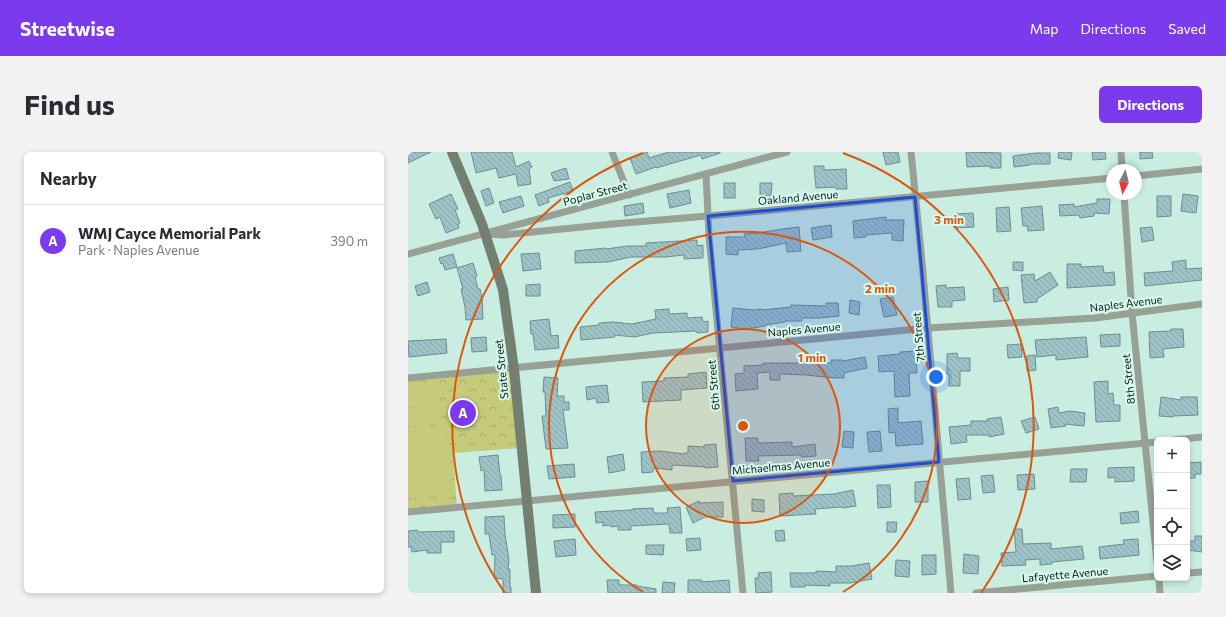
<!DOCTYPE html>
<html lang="en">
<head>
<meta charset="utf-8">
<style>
  :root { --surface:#fff; --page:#f2f2f3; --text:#2b2b33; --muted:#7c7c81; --line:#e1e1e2; --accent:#7c3aed }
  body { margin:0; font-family:Commissioner,sans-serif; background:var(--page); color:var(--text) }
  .controls { position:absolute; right:12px; bottom:12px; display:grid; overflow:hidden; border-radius:6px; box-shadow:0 2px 6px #0003 }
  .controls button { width:36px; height:36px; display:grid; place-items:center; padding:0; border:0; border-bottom:1px solid var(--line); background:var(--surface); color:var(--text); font:20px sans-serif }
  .compass { position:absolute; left:698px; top:12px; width:36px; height:36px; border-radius:50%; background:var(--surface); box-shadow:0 2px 6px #0003; rotate:187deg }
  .you { position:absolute; left:528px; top:225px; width:14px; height:14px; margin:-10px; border:3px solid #fff; border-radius:50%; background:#1a73e8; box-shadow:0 0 0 6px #1a73e833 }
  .badge { display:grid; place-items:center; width:26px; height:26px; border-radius:50%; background:var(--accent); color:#fff; font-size:13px; font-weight:700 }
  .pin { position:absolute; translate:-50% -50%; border:2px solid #fff; box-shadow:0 1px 4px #0006 }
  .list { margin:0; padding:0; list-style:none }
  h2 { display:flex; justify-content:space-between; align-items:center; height:52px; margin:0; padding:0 16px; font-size:17px }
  h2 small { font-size:13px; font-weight:400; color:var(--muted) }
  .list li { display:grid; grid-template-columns:26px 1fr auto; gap:12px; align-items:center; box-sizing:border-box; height:72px; padding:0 16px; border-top:1px solid var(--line) }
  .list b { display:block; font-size:15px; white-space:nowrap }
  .list p { margin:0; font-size:13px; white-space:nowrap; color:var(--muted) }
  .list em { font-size:13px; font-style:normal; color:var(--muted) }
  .icon { flex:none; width:22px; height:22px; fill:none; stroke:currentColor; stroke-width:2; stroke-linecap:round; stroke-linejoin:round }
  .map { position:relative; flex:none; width:794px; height:441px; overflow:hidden; border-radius:6px }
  header { display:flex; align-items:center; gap:24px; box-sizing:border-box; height:56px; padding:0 20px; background:var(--accent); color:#fff }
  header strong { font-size:19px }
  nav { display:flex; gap:22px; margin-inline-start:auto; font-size:14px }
  .intro { display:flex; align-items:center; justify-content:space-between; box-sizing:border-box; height:96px; padding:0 24px }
  h1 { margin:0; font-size:28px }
  .button { padding:10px 18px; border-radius:6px; background:var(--accent); color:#fff; font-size:14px; font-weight:700 }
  main { display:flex; gap:24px; padding:0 24px }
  aside { flex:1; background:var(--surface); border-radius:6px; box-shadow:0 2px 6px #0003 }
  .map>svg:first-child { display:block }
  .park { fill:url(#park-crowns) }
  .pitch { fill:#c6cb7c }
  .building { fill:url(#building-back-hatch); stroke:#6a8e92 }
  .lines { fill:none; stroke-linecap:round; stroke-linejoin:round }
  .minor { stroke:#97a196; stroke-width:7 }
  .secondary { stroke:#738071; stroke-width:10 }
  .marked { fill:#1d4ed8; fill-opacity:0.2; stroke:#1d4ed8; stroke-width:3; stroke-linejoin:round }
  .ring { fill:none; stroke:#dd560c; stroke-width:2 }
  .labels { text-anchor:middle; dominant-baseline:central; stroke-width:4; stroke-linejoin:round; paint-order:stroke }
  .street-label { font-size:11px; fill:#0b1713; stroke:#d7faee }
  .centre { fill:#dd560c; stroke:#d7faee; stroke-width:2 }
  .ring-label { font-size:12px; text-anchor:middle; font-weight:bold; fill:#dd560c; stroke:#d7faee; stroke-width:4; stroke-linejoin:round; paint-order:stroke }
</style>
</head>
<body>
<header>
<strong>Streetwise</strong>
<nav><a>Map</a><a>Directions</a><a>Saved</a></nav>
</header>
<div class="intro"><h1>Find us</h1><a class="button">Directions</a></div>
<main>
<aside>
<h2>Nearby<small></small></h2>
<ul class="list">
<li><span class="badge">A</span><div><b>WMJ Cayce Memorial Park</b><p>Park · Naples Avenue</p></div><em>390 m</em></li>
</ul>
</aside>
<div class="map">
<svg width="794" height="441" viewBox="0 0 794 441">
  <defs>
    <pattern id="park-crowns" width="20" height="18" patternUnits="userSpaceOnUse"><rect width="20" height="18" fill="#c6cb7c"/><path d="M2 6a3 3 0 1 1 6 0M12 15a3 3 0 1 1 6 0" fill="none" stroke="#a9ae6a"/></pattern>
    <pattern id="building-back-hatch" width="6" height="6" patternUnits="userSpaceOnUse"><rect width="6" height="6" fill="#9ec3c7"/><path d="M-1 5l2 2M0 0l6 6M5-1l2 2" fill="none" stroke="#87a7aa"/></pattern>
  </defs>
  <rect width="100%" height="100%" fill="#caede1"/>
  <polygon class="park" points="106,217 113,296 45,301 49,356 0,360 0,226"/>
  <g class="pitch">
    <polygon points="30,233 32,252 0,255 0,236"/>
    <polygon points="32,253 34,271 0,275 0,256"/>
    <polygon points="36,271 42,341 38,345 0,346 0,284 11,279"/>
  </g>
  <g class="building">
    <polygon points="0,0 23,0 0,11"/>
    <polygon points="63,0 104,0 108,15 121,9 124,15 121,17 123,32 110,34 108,22 91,26 88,16 68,21"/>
    <polygon points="239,0 241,6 261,0 312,0 312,1 294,7 293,3 248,16 248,15 228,22 222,6"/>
    <polygon points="475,0 490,0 492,10 478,13"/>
    <polygon points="558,0 593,1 593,16 582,16 582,14 559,15"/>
    <polygon points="651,0 664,0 663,8 650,6"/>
    <polygon points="684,0 697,0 698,7 685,8"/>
    <polygon points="732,0 744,0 745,6 732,7"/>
    <polygon points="628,1 642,1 642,12 622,12 622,13 606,15 605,4"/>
    <polygon points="406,14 416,14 416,18 438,17 439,37 428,37 428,35 408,36"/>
    <polygon points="158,16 161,27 146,29 143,21"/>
    <polygon points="162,30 165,39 140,46 141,50 131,54 127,43"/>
    <rect x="316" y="31" width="11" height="15"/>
    <polygon points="352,31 364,31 363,44 352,43"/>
    <polygon points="81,36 86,51 78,54 73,39"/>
    <polygon points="281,38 283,51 262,56 259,42"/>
    <polygon points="43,42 50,57 47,58 52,71 50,72 51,76 38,81 32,65 28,67 21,52"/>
    <polygon points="775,42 790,44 788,61 773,59"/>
    <polygon points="113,44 116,54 95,61 91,50"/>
    <polygon points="749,44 763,44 763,64 749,65"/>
    <polygon points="689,47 702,47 701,62 686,61 686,64 672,66 671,63 652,64 651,53 666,52 666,55 689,51"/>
    <polygon points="235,51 236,61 217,64 216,54"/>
    <polygon points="634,54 636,78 620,79 619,74 615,74 613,56"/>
    <polygon points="601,55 603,79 589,80 588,56"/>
    <polygon points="565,61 566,75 547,76 546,62"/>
    <polygon points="478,65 478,68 496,68 495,89 484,88 484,81 458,83 458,85 446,86 445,69"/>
    <polygon points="423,73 424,85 405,88 403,76"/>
    <polygon points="391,75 393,99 379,100 378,91 350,97 330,98 330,103 318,102 318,85 337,85 336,82 350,81 374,77"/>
    <polygon points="744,75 746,88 734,90 732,76"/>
    <polygon points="289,88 289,94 295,93 295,106 276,107 276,103 258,105 223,105 200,110 167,111 167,99 198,96 198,97 219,94 238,94 238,91"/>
    <polygon points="131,101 133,117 115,119 113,102"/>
    <polygon points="45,102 49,115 37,118 35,111 33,112 31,106"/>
    <polygon points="778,108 778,117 794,116 794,128 737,134 736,121 765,119 764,110"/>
    <polygon points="605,110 615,110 615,119 605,118"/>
    <polygon points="65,111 69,124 67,125 70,137 72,137 74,145 75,167 58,168 57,155 53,137 55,137 49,116"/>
    <polygon points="659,112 673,112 673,115 695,114 696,121 706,120 707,133 659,136"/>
    <polygon points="642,120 650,133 629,147 629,150 616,151 613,123 626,122 627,129"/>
    <polygon points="19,130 22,140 10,144 7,134"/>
    <polygon points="132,132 132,144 118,144 118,133"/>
    <polygon points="538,133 538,136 556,135 557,148 544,149 544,155 530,155 528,134"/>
    <polygon points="600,135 601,148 586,150 585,137"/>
    <polygon points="485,145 489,163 476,165 472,147"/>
    <polygon points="442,148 452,150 451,163 441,161"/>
    <polygon points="418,151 430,151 431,164 411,166 394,166 394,169 377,169 377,170 357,173 357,174 338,177 323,175 325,156 346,158 354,157 355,158 383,155 383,153 418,154"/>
    <polygon points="261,157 261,162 279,161 279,166 294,165 295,170 300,169 300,180 289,181 288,179 245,181 226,185 206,183 207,185 173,188 172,175 191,173 191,171 205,170 224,172 248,167 247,158"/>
    <polygon points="141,167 143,184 150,183 151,196 127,198 125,182 123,182 122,169"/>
    <polygon points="763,177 775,177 776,195 755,197 756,205 742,206 741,180 763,179"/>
    <polygon points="712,182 712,194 693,195 692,183"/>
    <polygon points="78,185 79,199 64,200 63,186"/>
    <polygon points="678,185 680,205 648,208 648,203 629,205 627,188"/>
    <polygon points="38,187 39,201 1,205 0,189"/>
    <polygon points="613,192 614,205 600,206 599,193"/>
    <polygon points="508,199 509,221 501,221 502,244 487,245 486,219 471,220 470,204 492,202 492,200"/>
    <polygon points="549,201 550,206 562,206 562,219 552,219 552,234 541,234 541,222 539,222 539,202"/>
    <polygon points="627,203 628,218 619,219 619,204"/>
    <polygon points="457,205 459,216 436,221 436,226 427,226 398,223 372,222 372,228 362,228 362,220 349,221 350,237 328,239 327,222 336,221 336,214 355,213 355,211 403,211 403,209 424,211 423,208 435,208 435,209"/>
    <polygon points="298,220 299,236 273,238 273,248 235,250 234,230 256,229 256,226 280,225 280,222"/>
    <polygon points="136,225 150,226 149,244 156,244 156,250 161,250 161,258 155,258 160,296 138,297 134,264 138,264 137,240 135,240"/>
    <polygon points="700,229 700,242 705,241 706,253 712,253 712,269 688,270 686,230"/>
    <polygon points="199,233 201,250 189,251 188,246 179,248 178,235"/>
    <polygon points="753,245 773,248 773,245 789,245 790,263 765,264 765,265 751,264"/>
    <polygon points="650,255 651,261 662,259 677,261 676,274 657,272 658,274 643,276 640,257"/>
    <polygon points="490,256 490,271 513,269 515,292 488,294 487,280 481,281 480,257"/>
    <polygon points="593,265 596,282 581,285 581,283 558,283 559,290 543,292 541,275 563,273 563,269 579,269 579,267"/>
    <polygon points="627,265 631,277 618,281 613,269"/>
    <polygon points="436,279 446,280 445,296 434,295"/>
    <polygon points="472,279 474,299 461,300 459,280"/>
    <polygon points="337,286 350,286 350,291 384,290 384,295 407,292 408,304 393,305 393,303 350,304 351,309 338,309"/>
    <polygon points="308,292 310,315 297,316 297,315 264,313 264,318 245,316 245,320 234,321 233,300 252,299 276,302 276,301 280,301 280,294 296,295 296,293"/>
    <polygon points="215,302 217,318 201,321 199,305"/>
    <polygon points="90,303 92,323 93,323 94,338 77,339 76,318 73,319 71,305"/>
    <polygon points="793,310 793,322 787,322 787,326 779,326 779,311"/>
    <polygon points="166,312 167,325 141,327 139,314"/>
    <polygon points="726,315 726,329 707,330 707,325 700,326 700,316"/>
    <polygon points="663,317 679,317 678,330 662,330"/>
    <polygon points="626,322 627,337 610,338 609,323"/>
    <polygon points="585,323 587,340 575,341 573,324"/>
    <polygon points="561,326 563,347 550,348 548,327"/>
    <polygon points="520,329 520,350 507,350 507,330"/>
    <polygon points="469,333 482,333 483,355 470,356"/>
    <polygon points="445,338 448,354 435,356 434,355 407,357 408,362 372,364 371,342 385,341 385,344 426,342"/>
    <polygon points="344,347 356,348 356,360 344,359"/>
    <polygon points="291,349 292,351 315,350 315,365 297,365 285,371 278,355"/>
    <polygon points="272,355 274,381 262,381 261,372 223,374 223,378 210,378 210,374 203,375 202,373 195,374 195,370 188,371 187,360 224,358 224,357 245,356 246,361 260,361 259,356"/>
    <polygon points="730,359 731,370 713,372 712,361"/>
    <polygon points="167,362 167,375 145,376 145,363"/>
    <polygon points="96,364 97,382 101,408 100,417 102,417 102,435 103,435 103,441 95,441 95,427 86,426 87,403 84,403 81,382 77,382 77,365"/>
    <polygon points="479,370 489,370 488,380 479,380"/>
    <polygon points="606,377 614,377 615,392 643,391 643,397 674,394 676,407 644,410 644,412 632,413 632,407 617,408 618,413 594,414 593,401 608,400"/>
    <polygon points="9,378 10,380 46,379 46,390 33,390 33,401 19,401 19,398 4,400 3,395 0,395 0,379"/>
    <polygon points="376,378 377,389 368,389 367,379"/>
    <polygon points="787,384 794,384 794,400 780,398 781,389 787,389"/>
    <polygon points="292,386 293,398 279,399 278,387"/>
    <polygon points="167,387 168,403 148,405 146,389"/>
    <polygon points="730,387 731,403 692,407 691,395 716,392 715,388"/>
    <polygon points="238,393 256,393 255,403 238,402"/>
    <polygon points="556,402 571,404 570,422 555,421"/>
    <polygon points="514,403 528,403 528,422 514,423"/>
    <polygon points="488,408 502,409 501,425 487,424"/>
    <polygon points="461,411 464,427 442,431 422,431 422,434 397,433 397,435 383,435 382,421 408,421 408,419 428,420 428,414 443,414"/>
    <polygon points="363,420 364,440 348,441 347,426 351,426 350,421"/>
    <polygon points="199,428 211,428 211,433 229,433 229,434 248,437 248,441 200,441"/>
    <polygon points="280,428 294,428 294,430 321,428 322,441 280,441"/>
    <polygon points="255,430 267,431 266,441 254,441"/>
  </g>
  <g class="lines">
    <g class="minor">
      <polyline points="204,0 221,43"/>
      <polyline points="503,0 514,110 543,441"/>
      <polyline points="713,0 714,18"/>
      <polyline points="298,22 301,84 335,441"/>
      <polyline points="728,24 794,17"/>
      <polyline points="716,42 724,161 749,410"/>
      <polyline points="77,82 96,83 204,72 300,64 704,26"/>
      <polyline points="0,102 379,0"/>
      <polyline points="0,226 520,176 687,166 794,152"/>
      <polyline points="766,288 794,285"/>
      <polyline points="0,360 749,290"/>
      <polyline points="779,421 794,420"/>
      <polyline points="751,426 752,441"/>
      <polyline points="568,441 749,424"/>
    </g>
    <polyline class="secondary" points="44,0 74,72 92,128 95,138 106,217 128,441"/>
  </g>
  <path class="marked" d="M 507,45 L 531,310 L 325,329 L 300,64 Z"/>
  <circle cx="335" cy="274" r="97" fill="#dd560c" fill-opacity=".12"/>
  <g class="ring">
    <circle cx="335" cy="274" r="97"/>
    <path d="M235 440A194 194 0 1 1 435 440"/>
    <path d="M97 441A291 291 0 0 1 235 1M435 1A291 291 0 0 1 573 441"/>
  </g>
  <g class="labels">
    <g class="street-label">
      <text transform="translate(187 41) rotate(-15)">Poplar Street</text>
      <text transform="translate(390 45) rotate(-5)">Oakland Avenue</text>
      <text transform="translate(718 151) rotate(-7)">Naples Avenue</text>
      <text transform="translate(396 177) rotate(-5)">Naples Avenue</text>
      <text transform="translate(510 185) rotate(-95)">7th Street</text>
      <text transform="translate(93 217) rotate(-96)">State Street</text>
      <text transform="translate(720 227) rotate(-96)">8th Street</text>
      <text transform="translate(305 233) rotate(-95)">6th Street</text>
      <text transform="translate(373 314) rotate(-5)">Michaelmas Avenue</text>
      <text transform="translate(657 422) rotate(-5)">Lafayette Avenue</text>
    </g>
  </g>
  <circle cx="335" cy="274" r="6" class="centre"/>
  <g class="ring-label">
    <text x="541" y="72">3 min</text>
    <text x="472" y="141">2 min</text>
    <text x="404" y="210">1 min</text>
  </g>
</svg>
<div class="controls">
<button>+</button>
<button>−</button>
<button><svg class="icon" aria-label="locate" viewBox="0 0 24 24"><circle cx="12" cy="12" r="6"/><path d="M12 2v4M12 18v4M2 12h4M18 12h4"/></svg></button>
<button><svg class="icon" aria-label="layers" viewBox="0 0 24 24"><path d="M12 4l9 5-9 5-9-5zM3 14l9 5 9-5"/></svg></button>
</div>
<svg class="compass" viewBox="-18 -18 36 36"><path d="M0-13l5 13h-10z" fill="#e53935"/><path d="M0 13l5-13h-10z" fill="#7c7c81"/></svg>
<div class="you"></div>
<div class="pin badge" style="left:55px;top:261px">A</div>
</div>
</main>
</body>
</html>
